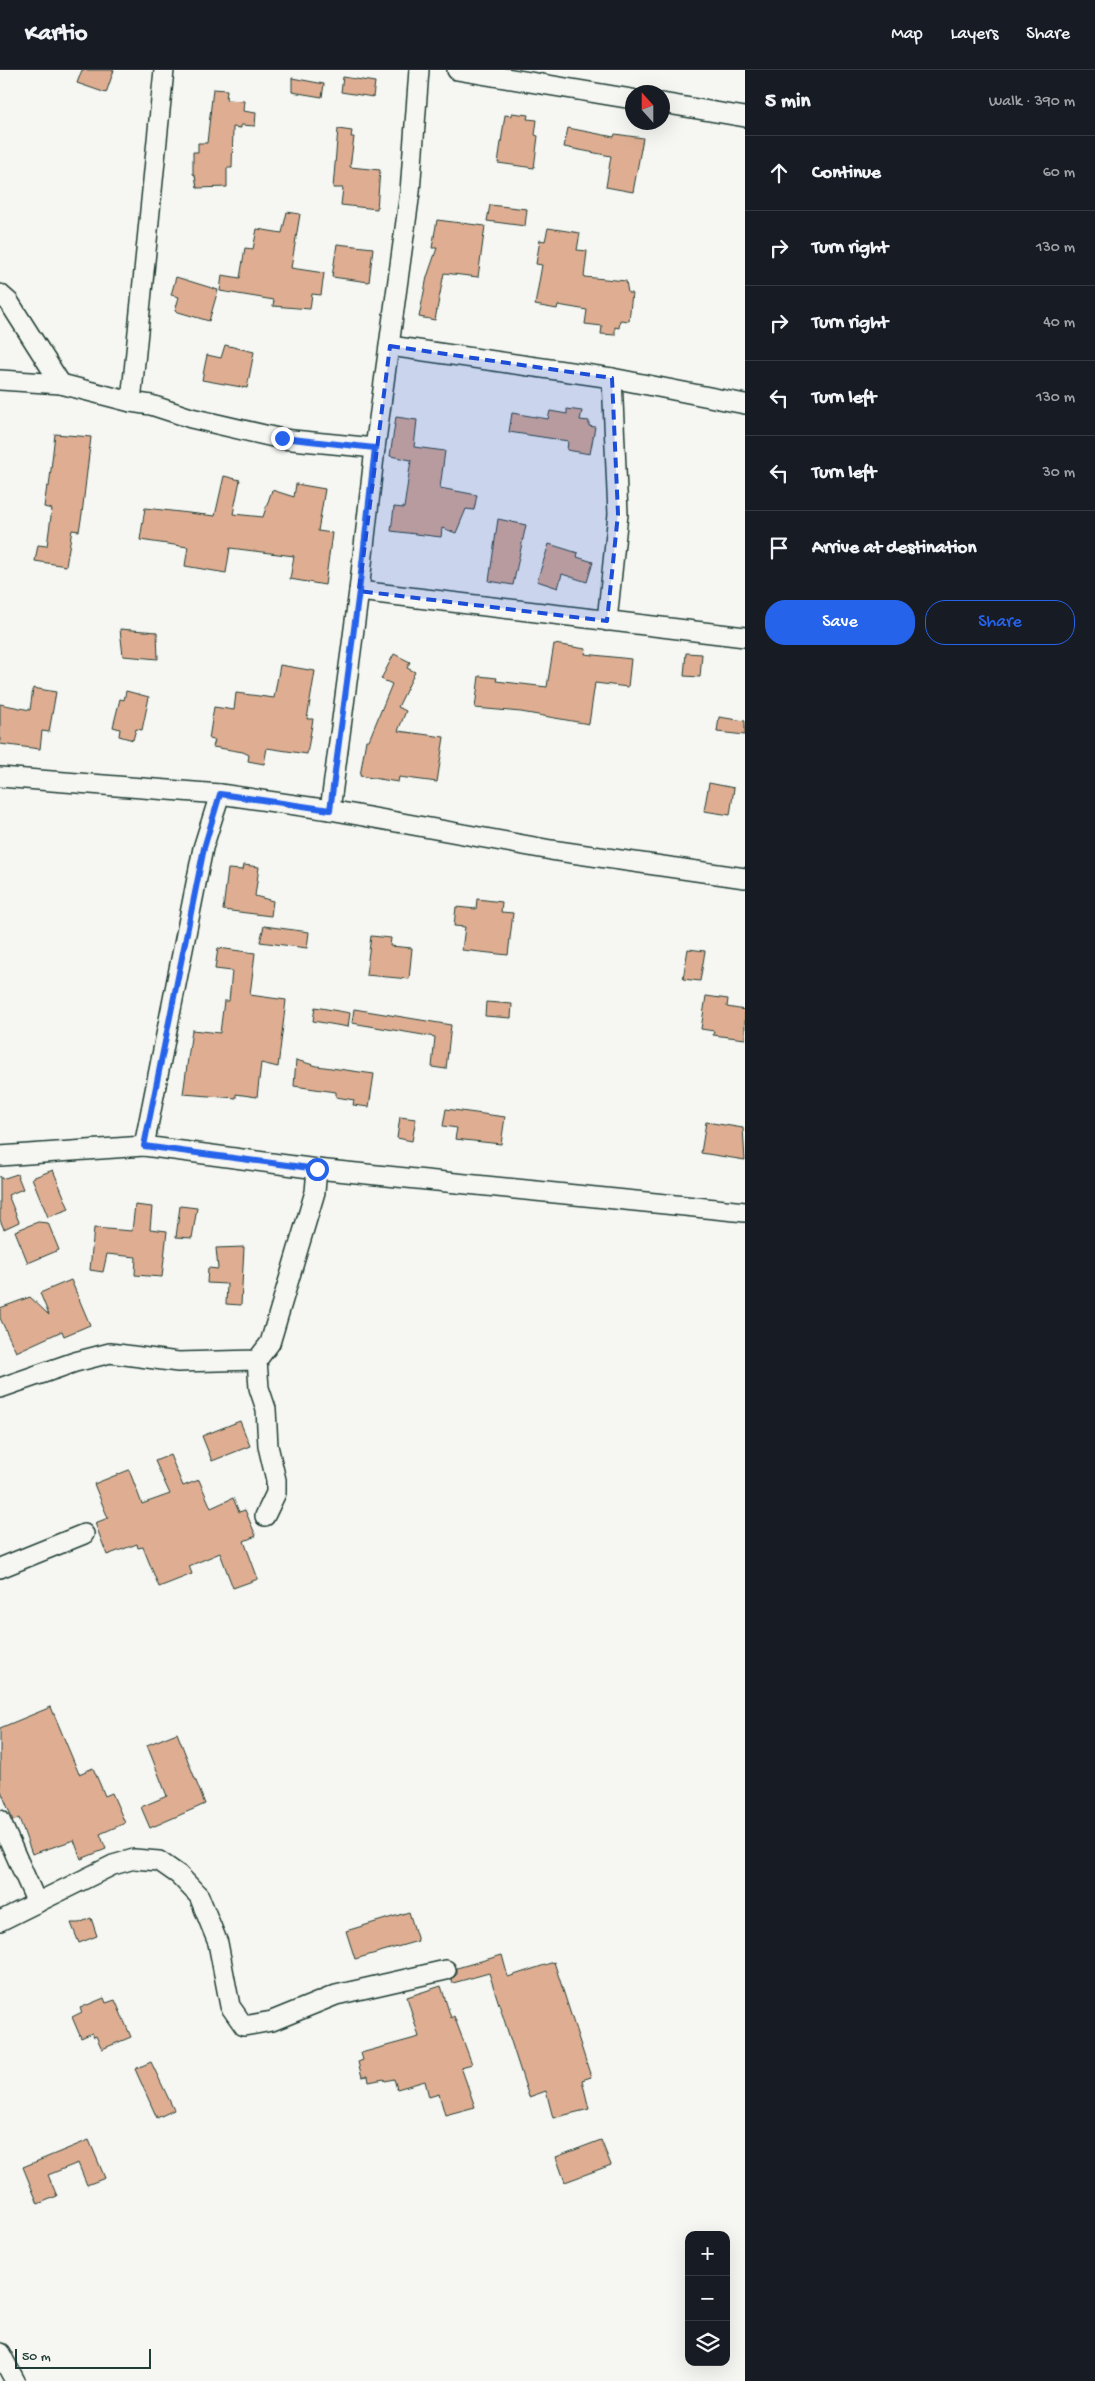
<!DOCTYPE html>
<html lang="en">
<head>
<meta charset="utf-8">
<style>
  :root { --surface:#171b24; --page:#242831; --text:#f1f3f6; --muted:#9ea1a6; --line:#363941; --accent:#2563eb }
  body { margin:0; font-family:"Gochi Hand",sans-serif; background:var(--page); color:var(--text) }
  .controls { position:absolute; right:15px; bottom:15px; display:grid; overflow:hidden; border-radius:10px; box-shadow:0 5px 20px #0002 }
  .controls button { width:45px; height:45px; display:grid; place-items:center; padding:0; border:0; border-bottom:1px solid var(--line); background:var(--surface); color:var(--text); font:25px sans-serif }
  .compass { position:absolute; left:625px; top:15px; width:45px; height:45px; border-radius:50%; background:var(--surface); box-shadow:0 5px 20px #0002; rotate:339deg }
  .scale { position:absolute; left:15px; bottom:12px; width:136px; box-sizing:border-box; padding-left:5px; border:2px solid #1f3d34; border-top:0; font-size:14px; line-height:18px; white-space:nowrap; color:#1f3d34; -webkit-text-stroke:4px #f6f6f2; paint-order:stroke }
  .stop { position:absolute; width:15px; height:15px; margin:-11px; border:4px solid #2563eb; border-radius:50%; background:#fff }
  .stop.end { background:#2563eb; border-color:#fff; box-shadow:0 1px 5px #0008 }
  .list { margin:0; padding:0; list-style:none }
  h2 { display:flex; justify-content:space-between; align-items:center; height:65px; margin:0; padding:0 20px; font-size:21px }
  h2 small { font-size:16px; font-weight:400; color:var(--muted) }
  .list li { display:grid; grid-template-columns:32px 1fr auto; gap:15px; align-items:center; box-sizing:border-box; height:75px; padding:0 20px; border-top:1px solid var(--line) }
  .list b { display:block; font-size:19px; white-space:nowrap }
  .list em { font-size:16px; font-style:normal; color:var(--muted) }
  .actions { display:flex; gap:10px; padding:15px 20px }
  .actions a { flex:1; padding:11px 0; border:1px solid var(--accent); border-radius:20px; text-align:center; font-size:18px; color:var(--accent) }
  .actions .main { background:var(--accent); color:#fff }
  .icon { flex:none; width:28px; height:28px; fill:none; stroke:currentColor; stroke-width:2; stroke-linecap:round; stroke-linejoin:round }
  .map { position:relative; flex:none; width:745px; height:2311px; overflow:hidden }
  header { display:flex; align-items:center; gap:30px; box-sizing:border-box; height:70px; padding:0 25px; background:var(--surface); border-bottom:1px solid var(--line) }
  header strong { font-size:24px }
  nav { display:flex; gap:28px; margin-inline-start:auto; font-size:18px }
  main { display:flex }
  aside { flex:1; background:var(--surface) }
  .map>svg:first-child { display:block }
  .building { fill:#dfae92; stroke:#1f3d34 }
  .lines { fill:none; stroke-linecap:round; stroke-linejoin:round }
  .street-casing { stroke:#1f3d34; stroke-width:22 }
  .street { stroke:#f6f6f2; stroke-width:19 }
  .route { stroke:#2563eb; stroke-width:6 }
  .marked { fill:#1d4ed8; fill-opacity:0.2; stroke:#1d4ed8; stroke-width:4; stroke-dasharray:10 6; stroke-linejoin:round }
</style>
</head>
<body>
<header>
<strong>Kartio</strong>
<nav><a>Map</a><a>Layers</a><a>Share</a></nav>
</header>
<main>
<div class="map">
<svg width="745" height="2311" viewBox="0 0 745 2311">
  <rect width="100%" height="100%" fill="#f6f6f2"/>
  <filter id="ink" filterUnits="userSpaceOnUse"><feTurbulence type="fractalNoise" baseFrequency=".02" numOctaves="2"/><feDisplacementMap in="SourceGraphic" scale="10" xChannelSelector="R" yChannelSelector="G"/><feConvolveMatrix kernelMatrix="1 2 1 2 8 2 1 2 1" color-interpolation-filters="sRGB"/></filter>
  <g filter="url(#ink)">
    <g class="building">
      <polygon points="82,0 114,0 106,23 77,13"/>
      <polygon points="343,7 375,12 373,27 341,22"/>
      <polygon points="292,8 324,14 322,27 292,22"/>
      <polygon points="213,19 227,20 226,30 244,31 243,41 256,43 255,56 241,55 241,58 233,57 232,98 227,98 227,117 197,118 195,105 193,104 193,82 198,82 198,73 207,73"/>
      <polygon points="512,43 528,45 527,49 537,50 535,65 538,66 534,98 498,93 505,45 512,46"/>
      <polygon points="568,58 614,67 615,64 643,68 633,122 606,117 611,86 564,77"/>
      <polygon points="338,59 352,61 351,67 354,67 350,97 380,100 377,139 341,135 343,118 333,118"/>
      <polygon points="490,135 527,139 525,156 487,151"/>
      <polygon points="287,142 300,144 291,198 324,203 321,225 312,224 310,239 273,236 274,230 220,221 222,205 240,208 245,178 253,179 257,159 282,163"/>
      <polygon points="437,150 485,156 478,207 444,203 435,250 419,247 427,207 437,178 432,178"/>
      <polygon points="548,158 580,163 577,180 587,181 584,207 626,211 628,223 632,223 629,251 620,250 619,258 615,257 615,265 601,264 602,256 585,254 587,240 558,235 557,239 535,235 542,195 536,194 540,170 545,171"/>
      <polygon points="337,174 373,178 369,212 332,207"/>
      <polygon points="176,207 218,220 209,251 175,241 179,227 171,225"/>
      <polygon points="225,275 254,282 247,318 202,310 207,285 221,288"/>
      <polygon points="567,339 582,341 580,350 589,351 589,356 595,357 590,384 567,380 568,371 509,362 512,343 548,349 550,341 567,344"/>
      <polygon points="396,347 417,350 414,377 445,381 440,418 477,425 474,440 466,439 456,463 442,458 441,467 391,461 394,437 404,438 411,390 390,386"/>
      <polygon points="55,364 91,367 82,444 79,461 72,460 66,496 35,491 38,475 47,476 52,439 44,437 47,416 49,417"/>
      <polygon points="224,406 240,410 233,444 263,447 272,420 294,427 296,414 325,419 318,461 332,463 325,515 290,509 294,486 230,478 226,503 185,496 188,477 140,470 145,438 215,446"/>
      <polygon points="498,449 526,455 513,515 489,511"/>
      <polygon points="549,474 578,483 577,487 593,492 587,512 562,504 558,518 537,511"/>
      <polygon points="120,559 157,562 158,589 123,586"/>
      <polygon points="554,574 586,579 585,584 631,589 628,617 595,613 589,654 521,642 475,638 479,606 497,608 496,611 547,617"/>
      <polygon points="686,583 702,584 700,607 684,606"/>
      <polygon points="394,584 410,592 407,598 415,602 398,637 406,641 398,661 444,667 437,712 399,707 398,712 360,706 366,670 369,670 392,614 381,609"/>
      <polygon points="280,595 315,601 307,649 313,649 307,684 267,678 264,694 248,691 249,685 243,682 213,677 215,670 209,669 214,637 234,640 236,623 274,628"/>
      <polygon points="33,618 56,622 49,662 42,661 40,679 0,674 0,634 30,640"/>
      <polygon points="126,621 149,627 142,660 136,659 133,670 119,666 120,659 113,657 120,629 124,630"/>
      <polygon points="719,647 745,651 745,665 717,662"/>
      <polygon points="709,713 734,718 730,745 704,741"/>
      <polygon points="244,795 259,797 255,826 273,831 271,846 223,840 228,799 243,800"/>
      <polygon points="477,829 502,832 501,842 513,843 508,885 462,880 465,857 454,856 456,837 476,839"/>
      <polygon points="264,856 309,862 307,878 260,872"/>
      <polygon points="371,866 391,868 390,876 412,878 409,909 366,905"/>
      <polygon points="218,878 255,883 250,925 286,930 278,997 261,993 257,1027 236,1024 236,1028 183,1024 192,960 220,963 224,931 229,931 232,901 215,899"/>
      <polygon points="688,879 705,881 700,911 683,909"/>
      <polygon points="706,926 728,929 727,937 745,940 745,969 713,965 714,961 701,959"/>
      <polygon points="486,932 512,934 511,948 485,946"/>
      <polygon points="315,937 350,943 348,957 313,951"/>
      <polygon points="354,939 451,955 446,999 432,997 435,967 352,953"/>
      <polygon points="296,990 317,996 374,1004 369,1037 353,1035 354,1030 336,1027 336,1022 294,1016"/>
      <polygon points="446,1039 505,1047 501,1074 455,1069 457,1058 443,1056"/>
      <polygon points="400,1047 416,1049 412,1071 397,1068"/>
      <polygon points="706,1052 743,1058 745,1090 701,1083"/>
      <polygon points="53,1100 69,1139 48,1147 32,1108"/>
      <polygon points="17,1104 23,1119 8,1125 19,1152 4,1159 0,1150 0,1106 2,1109"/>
      <polygon points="135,1135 152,1137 150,1159 167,1161 162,1207 135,1205 136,1187 107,1184 103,1202 90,1200 94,1158 132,1161"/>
      <polygon points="180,1136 197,1138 192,1168 176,1167"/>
      <polygon points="38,1152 48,1153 59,1180 28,1193 15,1161"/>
      <polygon points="244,1177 241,1235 226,1234 227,1214 207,1213 208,1198 218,1199 216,1178"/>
      <polygon points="71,1210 90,1255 64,1266 62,1261 16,1282 0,1248 0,1238 30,1227 49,1245 40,1223"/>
      <polygon points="240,1351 250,1376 212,1391 202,1366"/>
      <polygon points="170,1385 183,1416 199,1410 211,1438 233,1428 239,1442 245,1440 256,1466 244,1471 258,1509 233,1518 220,1483 189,1496 192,1504 159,1517 143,1477 138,1478 137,1474 107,1485 95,1453 108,1448 94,1414 129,1400 142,1434 170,1424 155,1391"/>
      <polygon points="51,1637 79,1704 93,1698 105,1726 112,1723 125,1753 100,1764 106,1779 81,1789 74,1770 32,1784 19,1748 13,1751 0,1718 0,1658"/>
      <polygon points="177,1663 205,1734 150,1758 141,1737 167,1726 147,1675"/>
      <polygon points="409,1842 418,1871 355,1889 346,1861"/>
      <polygon points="91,1848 97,1866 79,1873 71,1853 79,1853"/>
      <polygon points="502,1885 508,1907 554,1892 591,2007 582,2010 589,2039 553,2048 546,2021 529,2027 489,1903 453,1913 452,1909 457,1904 457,1898"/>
      <polygon points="441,1916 451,1948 454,1946 472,1994 461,1997 475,2037 445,2045 439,2024 429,2027 425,2011 397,2019 394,2009 385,2011 384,2009 369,2012 368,2006 362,2007 358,1992 363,1990 361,1983 419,1967 407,1927"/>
      <polygon points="104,1928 106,1933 115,1930 131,1967 102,1979 96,1966 94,1967 92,1963 81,1968 72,1947 82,1942 80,1938"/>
      <polygon points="151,1992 174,2040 157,2048 135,1999"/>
      <polygon points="89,2070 105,2108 87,2115 78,2093 48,2105 57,2126 38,2134 23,2097"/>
      <polygon points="601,2070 611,2095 565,2112 556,2087"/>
    </g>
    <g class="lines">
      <g class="street-casing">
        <g id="street">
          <polyline points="457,0 632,29"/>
          <polyline points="662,33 745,47"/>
          <polyline points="0,224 9,232 61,314"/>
          <polyline points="390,276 612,308 745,334"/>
          <polyline points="0,310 61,314 131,332 151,335 191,348 282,369 375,378"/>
          <polyline points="131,332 164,0"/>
          <polyline points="359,521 745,567"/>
          <polyline points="607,551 618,444 612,308"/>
          <polyline points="0,707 220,724 330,740 551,780 745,808"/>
          <polyline points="330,740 359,521 375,378 410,122 419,0"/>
          <polyline points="144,1076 317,1099 745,1142"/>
          <polyline points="0,1086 144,1076 203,778 220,724"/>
          <polyline points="257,1290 259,1318 266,1339 268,1376 276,1410 276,1423 265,1446"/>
          <polyline points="0,1318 75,1292 110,1283 178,1292 257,1290 270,1273 315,1122 317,1099"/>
          <polyline points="0,1498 84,1464"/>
          <polyline points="0,1750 37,1833"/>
          <polyline points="0,1851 113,1795 134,1789 159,1791 179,1805 199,1826 218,1873 230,1936 244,1956 272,1951 336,1925 446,1900"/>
          <polyline points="0,2283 15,2311"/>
        </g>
      </g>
      <use href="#street" class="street"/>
    </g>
  </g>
  <g class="lines" filter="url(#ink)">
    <polyline class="route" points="282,368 375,378 359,521 330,740 220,724 204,778 144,1076 317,1099"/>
  </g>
  <path class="marked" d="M 390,276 L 612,308 L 618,444 L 607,551 L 359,521 Z"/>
</svg>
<div class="controls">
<button>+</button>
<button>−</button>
<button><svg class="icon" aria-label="layers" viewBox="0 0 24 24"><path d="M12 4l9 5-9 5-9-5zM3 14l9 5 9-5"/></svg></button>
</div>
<svg class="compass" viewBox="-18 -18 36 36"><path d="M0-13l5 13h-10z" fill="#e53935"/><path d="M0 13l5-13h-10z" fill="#9ea1a6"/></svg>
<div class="scale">50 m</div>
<div class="stop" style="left:317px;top:1099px"></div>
<div class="stop end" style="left:282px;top:368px"></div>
</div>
<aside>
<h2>5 min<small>Walk · 390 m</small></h2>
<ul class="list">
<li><svg class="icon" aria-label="ahead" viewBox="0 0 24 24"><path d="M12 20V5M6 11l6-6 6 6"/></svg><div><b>Continue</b></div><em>60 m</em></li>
<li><svg class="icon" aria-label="right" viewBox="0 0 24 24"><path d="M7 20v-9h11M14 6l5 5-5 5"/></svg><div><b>Turn right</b></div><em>130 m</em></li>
<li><svg class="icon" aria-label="right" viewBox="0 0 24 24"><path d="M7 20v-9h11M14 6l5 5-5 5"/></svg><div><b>Turn right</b></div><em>40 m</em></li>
<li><svg class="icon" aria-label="left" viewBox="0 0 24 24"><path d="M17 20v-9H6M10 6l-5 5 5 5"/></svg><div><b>Turn left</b></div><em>130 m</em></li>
<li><svg class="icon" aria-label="left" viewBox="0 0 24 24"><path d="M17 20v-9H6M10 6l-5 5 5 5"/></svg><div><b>Turn left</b></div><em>30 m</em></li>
<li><svg class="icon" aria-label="arrive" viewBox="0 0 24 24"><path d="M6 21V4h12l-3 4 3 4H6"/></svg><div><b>Arrive at destination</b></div></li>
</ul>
<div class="actions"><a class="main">Save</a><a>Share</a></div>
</aside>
</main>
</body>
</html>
